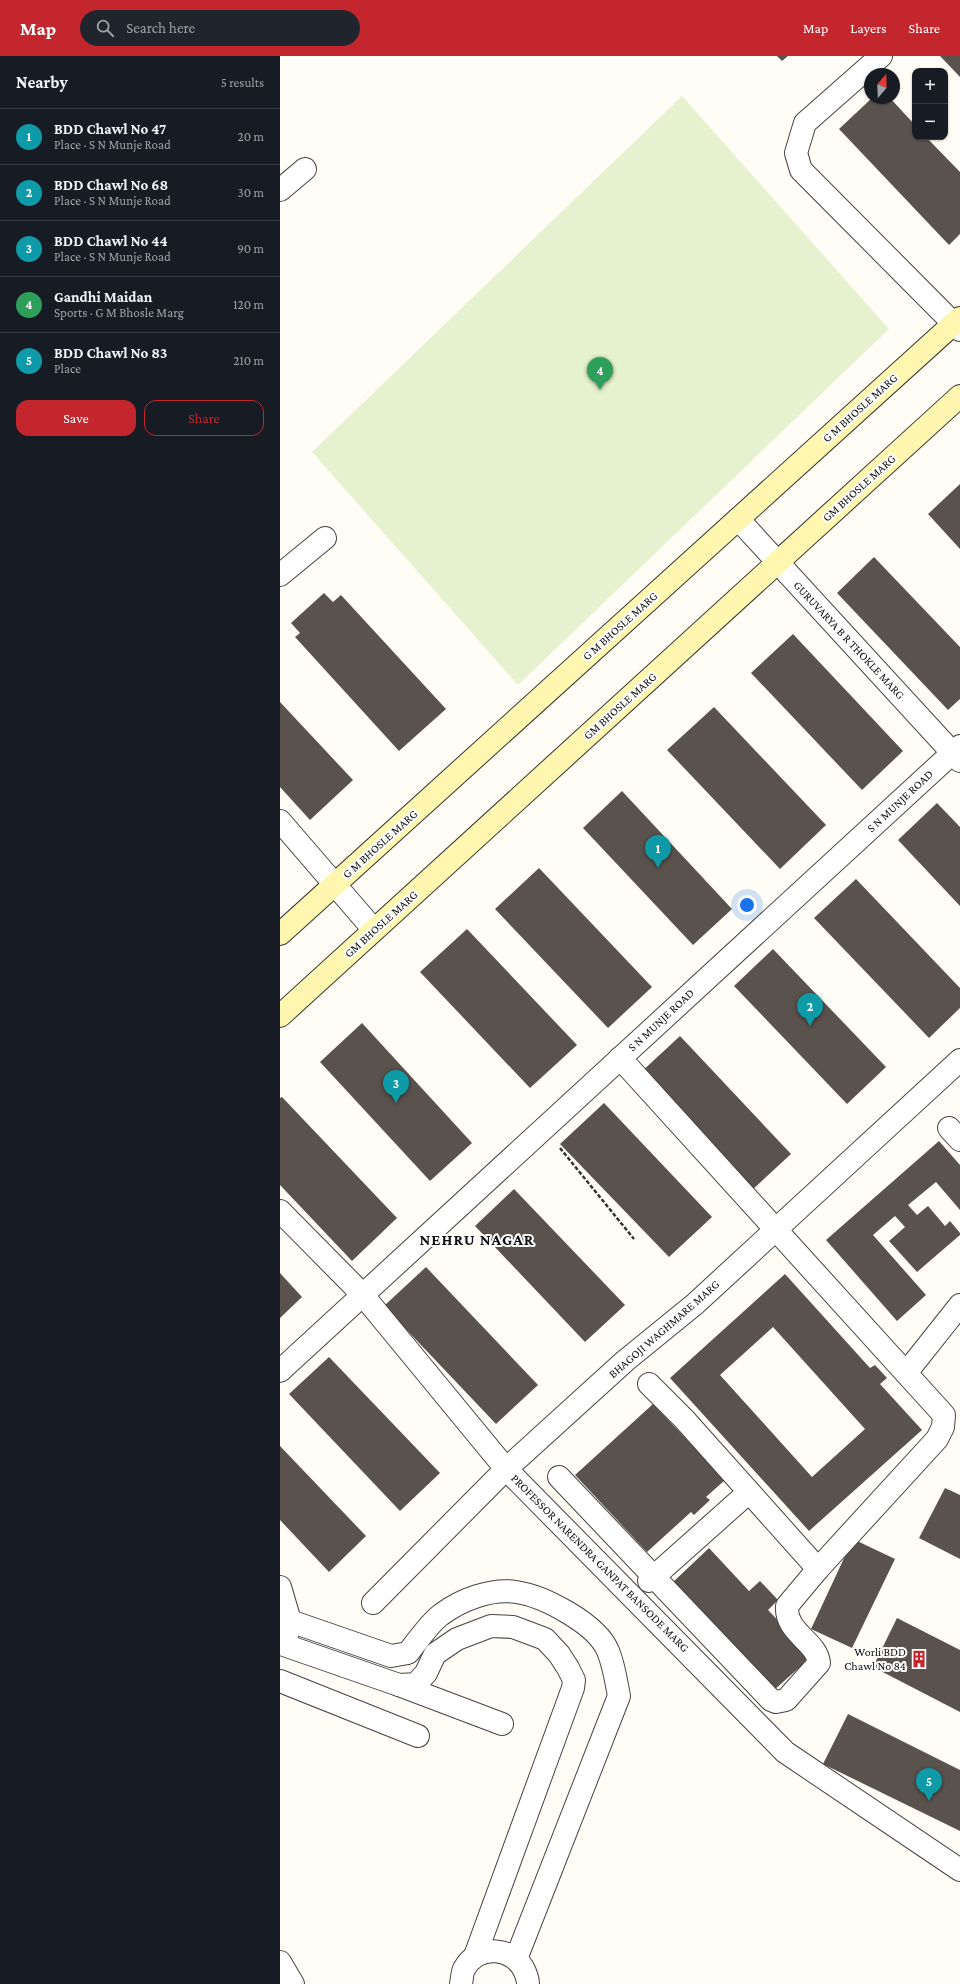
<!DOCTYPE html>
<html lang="en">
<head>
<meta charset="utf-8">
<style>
  :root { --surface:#171b24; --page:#20242c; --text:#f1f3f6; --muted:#9ea1a6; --line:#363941; --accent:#c4262e }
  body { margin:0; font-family:"Crimson Pro",serif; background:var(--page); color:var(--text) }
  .controls { position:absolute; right:12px; top:12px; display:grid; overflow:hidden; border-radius:8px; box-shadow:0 1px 3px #0004 }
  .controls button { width:36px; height:36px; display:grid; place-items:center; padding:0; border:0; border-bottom:1px solid var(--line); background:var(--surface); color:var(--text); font:20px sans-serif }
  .compass { position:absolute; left:584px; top:12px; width:36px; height:36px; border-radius:50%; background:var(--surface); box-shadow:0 1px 3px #0004; rotate:19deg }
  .you { position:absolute; left:467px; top:849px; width:14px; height:14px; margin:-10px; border:3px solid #fff; border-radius:50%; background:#1a73e8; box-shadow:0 0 0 6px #1a73e833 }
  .badge { display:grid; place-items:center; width:26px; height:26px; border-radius:50%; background:var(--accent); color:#fff; font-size:13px; font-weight:700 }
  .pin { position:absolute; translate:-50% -33px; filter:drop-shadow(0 1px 2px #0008) }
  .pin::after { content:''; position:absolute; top:21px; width:14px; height:12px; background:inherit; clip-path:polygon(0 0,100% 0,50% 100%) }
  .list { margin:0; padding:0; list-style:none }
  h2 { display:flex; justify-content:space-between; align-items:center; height:52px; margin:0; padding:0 16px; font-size:17px }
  h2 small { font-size:13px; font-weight:400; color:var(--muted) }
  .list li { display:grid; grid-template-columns:26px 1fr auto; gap:12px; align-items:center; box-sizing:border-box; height:56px; padding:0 16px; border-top:1px solid var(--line) }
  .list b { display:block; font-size:15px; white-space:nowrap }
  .list p { margin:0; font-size:13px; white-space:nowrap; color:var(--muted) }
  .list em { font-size:13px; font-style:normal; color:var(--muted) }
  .actions { display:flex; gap:8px; padding:12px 16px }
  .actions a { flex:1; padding:9px 0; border:1px solid var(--accent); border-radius:12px; text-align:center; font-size:14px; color:var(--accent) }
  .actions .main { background:var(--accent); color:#fff }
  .icon { flex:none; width:22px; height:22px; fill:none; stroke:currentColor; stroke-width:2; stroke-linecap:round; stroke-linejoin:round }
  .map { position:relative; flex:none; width:680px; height:1928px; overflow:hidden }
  header { display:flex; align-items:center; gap:24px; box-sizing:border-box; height:56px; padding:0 20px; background:var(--accent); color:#fff }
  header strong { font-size:19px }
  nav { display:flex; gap:22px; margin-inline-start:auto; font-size:14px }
  .search { width:280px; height:36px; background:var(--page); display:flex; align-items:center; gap:10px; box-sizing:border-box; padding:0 14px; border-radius:22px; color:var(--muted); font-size:15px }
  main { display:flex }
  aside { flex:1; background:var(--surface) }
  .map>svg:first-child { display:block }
  .pitch { fill:#e6f2cf }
  .building { fill:#5a524d; fill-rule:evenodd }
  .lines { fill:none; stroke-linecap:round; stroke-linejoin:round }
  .minor-casing { stroke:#444; stroke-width:24 }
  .secondary-casing { stroke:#333; stroke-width:24 }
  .path { stroke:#333; stroke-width:2.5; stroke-dasharray:4 2; stroke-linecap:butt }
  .minor { stroke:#fff; stroke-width:22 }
  .secondary { stroke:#fff6b0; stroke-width:22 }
  .labels { text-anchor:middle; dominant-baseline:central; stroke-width:4; stroke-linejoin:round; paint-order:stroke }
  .street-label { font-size:12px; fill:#111; stroke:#fff }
  .poi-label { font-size:12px; fill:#111; stroke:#fff; text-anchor:end }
  .district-label { font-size:16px; font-weight:bold; letter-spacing:1px; fill:#111; stroke:#fff }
</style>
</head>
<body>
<header>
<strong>Map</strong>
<div class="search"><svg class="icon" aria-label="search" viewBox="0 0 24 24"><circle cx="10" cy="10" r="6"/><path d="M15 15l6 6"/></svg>Search here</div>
<nav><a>Map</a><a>Layers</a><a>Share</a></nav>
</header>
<main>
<aside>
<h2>Nearby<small>5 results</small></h2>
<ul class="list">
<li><span class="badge" style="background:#0f9aa8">1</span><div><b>BDD Chawl No 47</b><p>Place · S N Munje Road</p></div><em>20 m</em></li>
<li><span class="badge" style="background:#0f9aa8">2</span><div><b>BDD Chawl No 68</b><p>Place · S N Munje Road</p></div><em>30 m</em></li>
<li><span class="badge" style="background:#0f9aa8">3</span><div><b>BDD Chawl No 44</b><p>Place · S N Munje Road</p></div><em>90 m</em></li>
<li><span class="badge" style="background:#2e9e5b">4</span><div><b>Gandhi Maidan</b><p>Sports · G M Bhosle Marg</p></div><em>120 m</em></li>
<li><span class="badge" style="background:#0f9aa8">5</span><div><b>BDD Chawl No 83</b><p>Place</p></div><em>210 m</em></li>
</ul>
<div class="actions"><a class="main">Save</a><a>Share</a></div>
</aside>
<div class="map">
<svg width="680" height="1928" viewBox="0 0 680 1928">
  <rect width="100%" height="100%" fill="#fffdf5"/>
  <polygon class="pitch" points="402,40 609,273 238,629 32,396"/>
  <g class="building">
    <polygon points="497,0 508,0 502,5"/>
    <polygon points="660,0 680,0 680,21"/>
    <polygon points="592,42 610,42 635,69 635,81 646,81 680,116 680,178 669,189 559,73"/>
    <polygon points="680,428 680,493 648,458"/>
    <polygon points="594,501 680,591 680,643 668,654 557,537"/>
    <polygon points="44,537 53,546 61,539 166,653 119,695 15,581 20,577 11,567"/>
    <polygon points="513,578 623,695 582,734 471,617"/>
    <polygon points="0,646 73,724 30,764 0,731"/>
    <polygon points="434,651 546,769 500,813 387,694"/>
    <polygon points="342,735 452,853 413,889 303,772"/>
    <polygon points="657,747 680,771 680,850 618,784"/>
    <polygon points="259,812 372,931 328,972 215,853"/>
    <polygon points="576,823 680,932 680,952 649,982 534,862"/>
    <polygon points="187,873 297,989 250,1032 140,916"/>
    <polygon points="493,893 606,1011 567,1048 454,930"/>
    <polygon points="82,967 192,1087 150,1125 40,1006"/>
    <polygon points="400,980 511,1098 471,1135 359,1018"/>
    <polygon points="2,1041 117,1162 72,1205 0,1129 0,1042"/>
    <polygon points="324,1047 432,1161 389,1201 280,1088"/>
    <polygon points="659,1085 680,1109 680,1154 656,1126 628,1149 637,1159 648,1150 665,1170 670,1165 680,1177 680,1179 637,1216 609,1185 625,1171 615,1160 593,1179 646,1239 617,1265 546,1184"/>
    <polygon points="234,1133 345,1249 305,1286 195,1170"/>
    <polygon points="146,1211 258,1329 216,1368 104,1250"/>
    <polygon points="0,1217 22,1241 0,1262"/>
    <path d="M 505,1218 L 590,1312 L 595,1309 L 607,1322 L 600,1328 L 642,1374 L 529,1475 L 390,1322 ZM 493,1271 L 585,1373 L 532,1421 L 440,1319 Z"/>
    <polygon points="49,1301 160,1417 120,1455 9,1338"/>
    <polygon points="373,1348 445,1424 426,1441 430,1444 414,1459 411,1456 367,1496 295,1419"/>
    <polygon points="0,1390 86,1480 49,1516 0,1464"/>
    <polygon points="665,1432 680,1439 680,1503 639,1482"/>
    <polygon points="573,1483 615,1503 572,1592 531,1573"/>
    <polygon points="429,1492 469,1535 480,1525 498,1544 488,1554 532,1600 493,1635 392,1527"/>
    <polygon points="617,1562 680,1594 680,1656 593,1611"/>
    <polygon points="568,1658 680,1714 680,1775 543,1708"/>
  </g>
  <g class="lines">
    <g class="minor-casing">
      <g id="minor">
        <polyline points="601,0 525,67 516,97 521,114 680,274"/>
        <polyline points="0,134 25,113"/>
        <polyline points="458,463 680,705"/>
        <polyline points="0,519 45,482"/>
        <polyline points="0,765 94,874"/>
        <polyline points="340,1002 664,1359 663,1371 657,1383 538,1513 404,1363 369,1328"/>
        <polyline points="669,1072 680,1084"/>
        <polyline points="0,1155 82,1238 226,1413 505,1696 680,1814"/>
        <polyline points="0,1315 680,690"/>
        <polyline points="626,1317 680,1249"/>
        <path d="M 279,1421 L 491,1644 L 496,1646 L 506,1644 L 539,1607 C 537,1585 505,1577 507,1550 L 538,1513"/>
        <polyline points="369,1525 469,1436"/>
        <polyline points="0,1531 10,1565 7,1580"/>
        <polyline points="93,1547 226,1413 345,1305 415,1248 680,1004"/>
        <path d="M 10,1565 L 111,1600 L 128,1597 C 136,1587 151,1565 162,1558 C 181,1544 211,1532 236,1536 C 264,1540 317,1568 328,1595 C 334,1609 336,1625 339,1640 L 236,1903"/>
        <polyline points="4,1589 119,1629 136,1628 146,1617 155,1598 177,1583 211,1570 233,1571 265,1583 279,1598 288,1612 294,1624 293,1632 195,1900"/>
        <polyline points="0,1625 138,1680"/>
        <polyline points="119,1629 222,1668"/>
        <polyline points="0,1906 13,1928"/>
        <path d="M 181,1928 C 182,1923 182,1917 184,1913 C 198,1887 235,1891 245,1916 C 247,1921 248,1923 248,1928"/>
      </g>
    </g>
    <g class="secondary-casing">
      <g id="secondary">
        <polyline points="0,878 680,262"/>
        <polyline points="0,960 680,340"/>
      </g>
    </g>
    <polyline class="path" points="280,1092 354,1183"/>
    <use href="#minor" class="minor"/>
    <use href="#secondary" class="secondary"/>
  </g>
  <defs>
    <g id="building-bare" transform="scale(1.38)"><path d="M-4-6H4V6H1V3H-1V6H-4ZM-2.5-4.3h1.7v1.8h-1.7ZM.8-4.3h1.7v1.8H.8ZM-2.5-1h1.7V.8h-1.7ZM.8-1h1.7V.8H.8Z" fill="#c4262e" stroke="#fff" stroke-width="2.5" paint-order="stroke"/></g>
  </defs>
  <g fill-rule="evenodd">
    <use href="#building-bare" x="639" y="1603"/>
  </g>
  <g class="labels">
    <g class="street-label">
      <text transform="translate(580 352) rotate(-42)">G M BHOSLE MARG</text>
      <text transform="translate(579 432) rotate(-42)">GM BHOSLE MARG</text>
      <text transform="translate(340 570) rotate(-42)">G M BHOSLE MARG</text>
      <text transform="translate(569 584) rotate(47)">GURUVARYA B R THOKLE MARG</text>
      <text transform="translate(340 650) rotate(-42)">GM BHOSLE MARG</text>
      <text transform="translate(620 745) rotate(-43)">S N MUNJE ROAD</text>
      <text transform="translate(100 788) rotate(-42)">G M BHOSLE MARG</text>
      <text transform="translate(101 868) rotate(-42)">GM BHOSLE MARG</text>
      <text transform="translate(381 964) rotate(-43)">S N MUNJE ROAD</text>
      <text transform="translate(384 1273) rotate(-41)">BHAGOJI WAGHMARE MARG</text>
      <text transform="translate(320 1507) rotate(45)">PROFESSOR NARENDRA GANPAT BANSODE MARG</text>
    </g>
    <g class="poi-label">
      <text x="626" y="1596">Worli BDD<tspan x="626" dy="14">Chawl No 84</tspan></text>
    </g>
    <g class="district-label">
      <text x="197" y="1183">NEHRU NAGAR</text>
    </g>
  </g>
</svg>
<div class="controls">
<button>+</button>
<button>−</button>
</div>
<svg class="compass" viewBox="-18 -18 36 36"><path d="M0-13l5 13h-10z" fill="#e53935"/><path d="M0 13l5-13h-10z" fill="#9ea1a6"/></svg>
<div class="you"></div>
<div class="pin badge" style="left:378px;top:812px;background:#0f9aa8">1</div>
<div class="pin badge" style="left:530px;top:970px;background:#0f9aa8">2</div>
<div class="pin badge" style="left:116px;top:1047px;background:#0f9aa8">3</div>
<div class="pin badge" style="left:320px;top:334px;background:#2e9e5b">4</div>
<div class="pin badge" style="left:649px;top:1745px;background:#0f9aa8">5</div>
</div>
</main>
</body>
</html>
